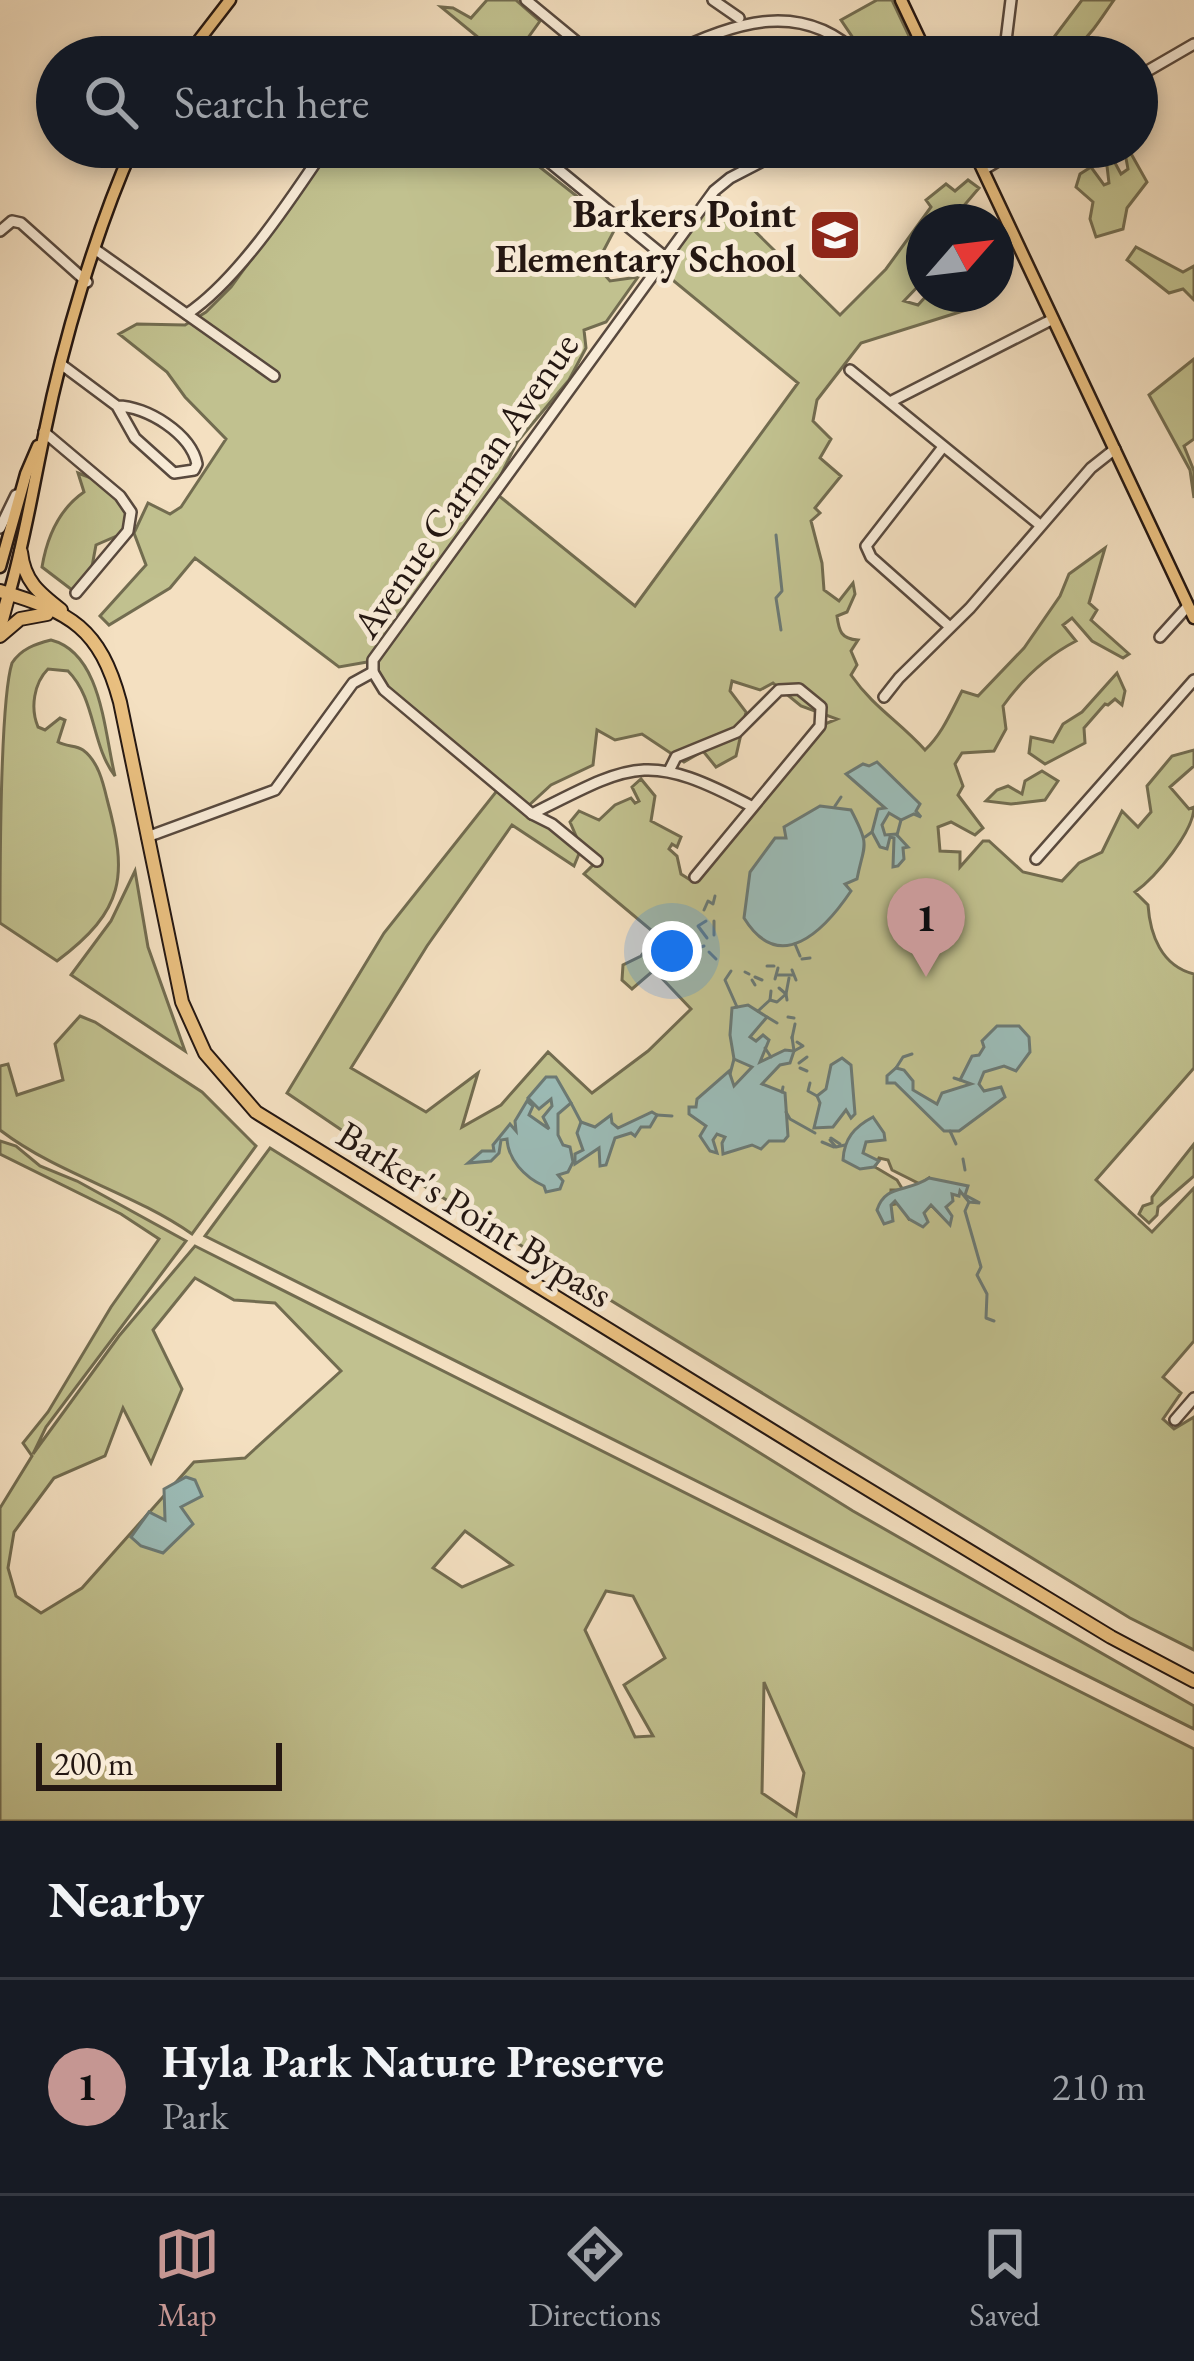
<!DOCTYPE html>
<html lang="en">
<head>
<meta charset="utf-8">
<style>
  :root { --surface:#171b24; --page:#242831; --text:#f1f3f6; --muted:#9ea1a6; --line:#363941; --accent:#c59692 }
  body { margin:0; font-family:"EB Garamond",serif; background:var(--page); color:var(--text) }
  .compass { position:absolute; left:906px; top:204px; width:108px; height:108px; border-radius:50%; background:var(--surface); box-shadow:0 6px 18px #0003; rotate:62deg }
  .scale { position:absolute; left:36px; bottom:30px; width:246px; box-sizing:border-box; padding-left:12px; border:6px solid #241712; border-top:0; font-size:33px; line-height:42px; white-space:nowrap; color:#241712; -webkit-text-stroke:9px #f8ebd7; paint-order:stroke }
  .you { position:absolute; left:672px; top:951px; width:42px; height:42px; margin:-30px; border:9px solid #fff; border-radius:50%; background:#1a73e8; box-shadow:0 0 0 18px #1a73e833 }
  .badge { display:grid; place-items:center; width:78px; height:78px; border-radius:50%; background:var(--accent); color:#111; font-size:39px; font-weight:700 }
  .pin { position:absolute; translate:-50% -99px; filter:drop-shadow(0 3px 6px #0008) }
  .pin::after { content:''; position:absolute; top:63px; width:42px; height:36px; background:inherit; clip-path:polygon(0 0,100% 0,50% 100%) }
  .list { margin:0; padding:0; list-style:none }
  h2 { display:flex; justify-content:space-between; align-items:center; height:156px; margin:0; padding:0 48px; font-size:51px }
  h2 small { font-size:39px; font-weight:400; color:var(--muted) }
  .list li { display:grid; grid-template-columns:78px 1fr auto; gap:36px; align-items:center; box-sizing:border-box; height:216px; padding:0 48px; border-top:3px solid var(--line) }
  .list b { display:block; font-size:45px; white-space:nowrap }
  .list p { margin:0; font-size:39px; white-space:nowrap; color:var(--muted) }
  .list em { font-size:39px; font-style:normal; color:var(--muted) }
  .icon { flex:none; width:66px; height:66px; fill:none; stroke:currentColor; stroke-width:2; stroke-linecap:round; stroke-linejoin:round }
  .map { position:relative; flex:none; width:1194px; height:1821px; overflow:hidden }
  .search { position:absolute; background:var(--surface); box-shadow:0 6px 18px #0003; left:36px; right:36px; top:36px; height:132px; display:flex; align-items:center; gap:30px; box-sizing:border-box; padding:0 42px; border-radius:66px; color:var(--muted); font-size:45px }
  .sheet { height:372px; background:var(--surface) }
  nav { display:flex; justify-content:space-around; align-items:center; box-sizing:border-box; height:168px; border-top:3px solid var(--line); background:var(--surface); font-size:33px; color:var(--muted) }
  nav a { display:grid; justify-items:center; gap:6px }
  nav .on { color:var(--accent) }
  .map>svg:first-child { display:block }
  .green { fill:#c1c18f; stroke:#726c50; stroke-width:3; fill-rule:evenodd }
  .water { fill:#9cbcb7; stroke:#6c7a75; stroke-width:3 }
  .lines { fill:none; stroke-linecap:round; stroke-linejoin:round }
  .stream { stroke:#6c7a75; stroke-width:3 }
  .minor-casing { stroke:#58493e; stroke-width:14 }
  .major-casing { stroke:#241712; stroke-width:15 }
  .highway-casing { stroke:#241712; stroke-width:16 }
  .minor { stroke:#f8ebd7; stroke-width:9 }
  .major { stroke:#eac080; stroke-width:10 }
  .highway { stroke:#eac080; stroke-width:12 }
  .labels { text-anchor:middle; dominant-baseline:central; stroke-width:10; stroke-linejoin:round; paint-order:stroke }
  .poi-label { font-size:39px; font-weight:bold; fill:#241712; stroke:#f8ebd7; text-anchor:end }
  .street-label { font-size:39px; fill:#241712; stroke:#f8ebd7 }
</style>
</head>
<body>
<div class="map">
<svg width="1194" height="1821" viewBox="0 0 1194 1821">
  <rect width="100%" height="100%" fill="#f4e0c1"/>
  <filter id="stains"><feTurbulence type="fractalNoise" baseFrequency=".00167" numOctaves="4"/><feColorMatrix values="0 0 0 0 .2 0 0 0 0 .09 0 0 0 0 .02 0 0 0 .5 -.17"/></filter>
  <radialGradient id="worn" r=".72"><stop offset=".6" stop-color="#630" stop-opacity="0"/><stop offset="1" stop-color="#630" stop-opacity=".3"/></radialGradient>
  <g class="green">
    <polygon points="487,0 516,0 540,21 525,42 542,57 502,57 441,7 453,8 471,18"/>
    <polygon points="877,0 892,0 919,57 866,57 841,20"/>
    <path d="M 1082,0 L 1114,0 C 1092,31 1080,57 1039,57 Z"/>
    <path d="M 333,147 L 523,147 L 532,161 L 616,227 L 596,265 L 610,281 L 638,277 L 606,322 L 584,330 L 586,348 L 569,380 L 517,442 L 493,491 L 635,606 L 798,383 L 658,268 L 714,191 L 840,315 L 886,269 L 931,207 L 926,200 L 946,184 L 955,191 L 968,180 L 979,188 L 950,222 L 924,222 L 924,280 L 904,301 L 918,305 L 928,294 L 958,294 L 966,310 L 861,343 L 817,400 L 813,421 L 831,439 L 820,458 L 841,476 L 815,508 L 820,513 L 811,521 L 822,563 L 824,590 L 839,601 L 853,583 L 855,594 L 847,612 L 837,616 C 839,631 841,639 858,640 L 851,651 L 857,665 L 851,675 C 874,708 899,721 925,750 C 942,734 951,712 962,691 L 978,696 L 1024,648 L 1060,596 L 1069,574 L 1105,548 L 1089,603 L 1097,610 L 1091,620 L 1129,654 L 1123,658 L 1092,641 L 1072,618 L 1063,625 L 1076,641 C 1045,657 1023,678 1003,706 L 1006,729 L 994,751 L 962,753 L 955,764 L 963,786 L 958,795 L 983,828 L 975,835 L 951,822 L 938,827 L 940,851 L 960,852 L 960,867 L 983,841 L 989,841 L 1023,872 L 1062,881 L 1079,863 L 1102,852 L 1122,811 L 1138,827 L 1151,812 L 1147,786 L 1172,756 L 1194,750 L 1194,766 L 1170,787 L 1189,809 L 1194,807 C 1194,831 1156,877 1135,892 L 1148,905 C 1150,934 1161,966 1194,974 L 1194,1068 L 1096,1180 L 1152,1232 L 1194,1188 L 1194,1341 L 1163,1377 L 1181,1393 L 1163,1419 L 1174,1429 L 1194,1417 L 1194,1650 L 1130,1618 L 427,1188 L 287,1093 L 384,933 L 500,787 L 384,690 L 373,661 L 339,667 L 195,558 L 170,588 L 109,625 L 100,616 L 146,565 L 134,533 L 148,503 L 170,514 L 181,507 L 226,439 L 185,397 L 167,372 L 119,334 L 137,324 L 185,325 L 206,312 L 231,287 ZM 732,681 L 760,690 L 773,683 L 801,706 L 837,719 L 820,726 L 692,881 L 681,874 L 677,856 L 669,849 L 672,844 L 677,847 L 681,837 L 651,821 L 655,796 L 641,779 L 632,787 L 639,801 L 635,803 L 631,798 L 615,805 L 599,820 L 579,811 L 570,822 L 580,845 L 526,808 L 551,785 L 593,765 L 597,730 L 615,740 L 642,734 L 684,762 L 703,751 L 716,767 L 736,756 L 746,712 L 730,691 ZM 512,825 L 574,866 L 581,849 L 596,862 L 584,874 L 657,935 L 641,956 L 623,965 L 622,980 L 632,989 L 654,970 L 691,1009 L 648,1051 L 592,1093 L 548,1052 L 501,1105 L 462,1127 L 478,1073 L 426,1112 L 351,1068 L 427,946 ZM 879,1158 L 888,1160 L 892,1170 L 920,1184 L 929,1178 L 949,1223 L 931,1205 L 923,1213 L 909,1219 L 900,1203 L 891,1205 L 891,1190 L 903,1190 L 897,1180 L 875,1167 Z"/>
    <polygon points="1091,147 1113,147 1114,161 1121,174 1128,169 1125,153 1129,150 1147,182 1127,208 1123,229 1096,237 1090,219 1093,202 1076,187 1080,174 1091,167 1104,185 1109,183 1107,166 1093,153"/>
    <polygon points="1136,247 1183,272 1194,266 1194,300 1183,289 1169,293 1127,260"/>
    <polygon points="1194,359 1194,439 1184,446 1194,471 1194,498 1190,470 1149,395"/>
    <path d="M 78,473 L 104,483 L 127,504 L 128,531 L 96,545 L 90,577 L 76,593 L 42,567 C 47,537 58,510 84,492 Z"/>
    <path d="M 51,640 C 102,653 104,732 115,776 C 91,745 96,699 68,671 L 48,669 C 34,683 30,708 38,727 L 45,730 L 60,718 L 65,720 L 58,742 C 67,747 76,745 83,750 C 98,761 103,782 107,799 C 128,876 125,910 57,961 L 0,923 C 0,870 0,701 12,663 C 21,649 35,644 51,640 Z"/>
    <polygon points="1117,673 1125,691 1122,705 1115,699 1108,705 1105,704 1084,728 1085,743 1045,764 1029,753 1031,737 1053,742 1063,724 1082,712"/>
    <polygon points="1042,771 1058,781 1045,800 1011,804 986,801 997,790 1008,786 1022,794 1025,781"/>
    <polygon points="135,871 148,947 185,1051 71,975 111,921"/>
    <path d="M 80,1016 L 95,1022 L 202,1092 L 256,1146 L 192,1234 C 132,1192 59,1175 0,1130 L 0,1066 L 8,1064 L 17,1095 L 63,1080 L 55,1044 Z"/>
    <path d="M 0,1141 L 16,1146 L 40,1166 L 77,1181 L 186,1241 L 46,1427 L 33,1454 L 119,1336 L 195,1246 L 1194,1749 L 1194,1821 L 0,1821 L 0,1508 L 32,1456 L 23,1443 L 48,1412 L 111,1307 L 159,1239 L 121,1214 L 0,1154 ZM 195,1278 L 234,1300 L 275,1303 L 341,1371 L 245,1458 L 194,1462 L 82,1588 L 41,1613 L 16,1596 L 8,1568 L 14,1532 L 54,1478 L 105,1456 L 123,1408 L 151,1463 L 182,1389 L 153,1330 ZM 465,1531 L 512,1565 L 462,1587 L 433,1568 ZM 606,1591 L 633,1596 L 665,1658 L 624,1685 L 653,1736 L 635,1737 L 585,1630 ZM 764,1682 L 804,1773 L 796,1816 L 762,1793 Z"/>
    <polygon points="1194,1144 1194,1176 1158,1207 1157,1215 1149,1223 1139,1214 1143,1206 1152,1203 1152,1197"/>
    <polygon points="270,1148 853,1511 1194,1706 1194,1729 205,1236"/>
  </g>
  <g class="water">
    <polygon points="877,762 920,804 916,811 921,817 914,814 901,820 889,813 882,825 885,835 896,834 908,847 903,848 904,859 898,866 893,867 894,838 890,837 887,849 880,847 872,832 878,809 885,808 846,774 863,764 869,766"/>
    <path d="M 820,806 L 851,810 C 871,848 864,843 857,879 L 845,884 L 851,891 C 824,931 780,976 744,918 L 750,872 L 775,838 L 786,838 L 784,827 Z"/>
    <polygon points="748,1005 767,1017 750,1037 756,1041 763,1035 769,1040 760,1062 785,1050 794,1051 790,1063 780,1065 762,1084 785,1093 788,1136 784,1141 769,1141 761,1149 752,1145 723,1154 722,1143 725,1137 717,1134 713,1140 717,1153 710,1151 700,1136 706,1126 689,1114 689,1107 696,1107 697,1099 729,1071 734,1086 752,1067 734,1059 730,1035 732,1008"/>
    <polygon points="997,1026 1019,1026 1029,1037 1030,1052 1016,1071 1004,1066 984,1072 979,1084 984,1091 1001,1087 1005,1097 959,1131 944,1131 895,1083 887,1083 887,1076 896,1068 904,1070 913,1081 913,1090 937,1104 942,1093 971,1084 960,1080 972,1056 979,1055 984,1047 982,1041"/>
    <polygon points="842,1058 851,1065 855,1114 851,1118 846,1110 833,1127 814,1128 820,1103 817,1096 826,1089 831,1065"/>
    <path d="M 546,1077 L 556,1077 L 571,1103 L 558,1114 L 558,1135 L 563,1145 L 570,1147 L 573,1162 L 568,1172 L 558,1175 L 563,1181 L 560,1189 L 546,1192 L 544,1186 C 524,1177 508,1159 507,1139 L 501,1140 L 499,1153 L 491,1161 L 468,1163 L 482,1151 L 494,1151 L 493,1145 L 510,1124 L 516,1131 L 515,1121 L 527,1101 L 533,1106 L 529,1115 L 549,1129 L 543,1117 L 552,1106 L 551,1099 L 539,1109 L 528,1098 Z"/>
    <polygon points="652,1112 657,1115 650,1127 641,1127 635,1136 631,1133 615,1138 606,1165 600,1166 599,1148 575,1164 575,1154 583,1150 577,1133 581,1122 595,1127 611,1115 612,1123 618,1128"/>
    <path d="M 873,1117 L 884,1133 L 885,1140 L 866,1142 L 863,1153 L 879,1161 L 874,1167 L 860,1169 L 843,1160 C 844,1139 854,1127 873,1117 Z"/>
    <path d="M 929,1178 L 968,1186 L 965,1195 L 980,1203 L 969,1202 L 960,1191 L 959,1196 L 952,1194 L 953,1201 L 946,1207 L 952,1216 L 950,1225 L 931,1205 L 924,1213 L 928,1222 L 923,1227 L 909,1219 L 895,1201 L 891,1205 L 893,1221 L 884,1224 L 877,1210 C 885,1184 906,1193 929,1178 Z"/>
    <polygon points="186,1477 195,1480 202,1496 181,1507 193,1524 163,1553 141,1546 131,1537 149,1512 165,1520 164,1489"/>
  </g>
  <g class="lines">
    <g class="stream">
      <polyline points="776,535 782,591 776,598 781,630"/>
      <polyline points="835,806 841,797"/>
      <polyline points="897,835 901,820"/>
      <polyline points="865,837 872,832"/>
      <polyline points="704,910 708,901 713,904 715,896"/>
      <polyline points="706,921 698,926 707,938"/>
      <polyline points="714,935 714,921"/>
      <polyline points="688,942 688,951 704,946"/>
      <polyline points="795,944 800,956"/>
      <polyline points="709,952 716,959"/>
      <polyline points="802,959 810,958"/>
      <polyline points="767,966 774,966"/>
      <polyline points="792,970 796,980"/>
      <polyline points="731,971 725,980 737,1007"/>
      <polyline points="745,972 749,974"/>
      <polyline points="778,975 792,975"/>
      <polyline points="755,977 762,980"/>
      <polyline points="775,979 778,968"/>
      <polyline points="752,980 755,985"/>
      <polyline points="779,988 786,994 787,1000"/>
      <polyline points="770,1000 777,1002 786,994 789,978"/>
      <polyline points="758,1011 770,1000 771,991"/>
      <polyline points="767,1017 777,1023"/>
      <polyline points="788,1017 794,1018"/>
      <polyline points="792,1037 794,1051 803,1046 797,1042"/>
      <polyline points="792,1038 795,1024"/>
      <polyline points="765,1048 771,1057"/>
      <polyline points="799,1063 807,1057"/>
      <polyline points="800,1068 807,1071"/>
      <polyline points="896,1068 903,1057 912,1054"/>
      <polyline points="730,1074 734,1059"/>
      <polyline points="954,1078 960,1080"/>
      <polyline points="810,1083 808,1091 817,1096"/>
      <polyline points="782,1092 783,1087"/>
      <polyline points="571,1103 581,1122"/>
      <polyline points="786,1112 790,1119 815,1133"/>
      <polyline points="657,1115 672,1116"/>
      <polyline points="950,1131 956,1144"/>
      <polyline points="831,1138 840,1144"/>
      <polyline points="830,1140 836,1147 845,1145"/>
      <polyline points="822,1142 834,1147"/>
      <polyline points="963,1159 965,1170"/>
      <polyline points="969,1202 965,1211 981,1267 977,1275 987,1294 986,1318 994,1321"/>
    </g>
    <g class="minor-casing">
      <g id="minor">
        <polyline points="526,0 595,57"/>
        <polyline points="713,0 739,18"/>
        <polyline points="388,57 399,53 419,57"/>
        <path d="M 663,57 C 738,19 804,0 861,57"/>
        <polyline points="1004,57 1011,0"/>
        <polyline points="1137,77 1194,44"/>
        <polyline points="531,147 665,257"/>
        <polyline points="983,170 1021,147"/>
        <polyline points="0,231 12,221 21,223 87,282"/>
        <polyline points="96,250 274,376"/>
        <path d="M 187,314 C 238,280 291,199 326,147"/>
        <path d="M 62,365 L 117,406 L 135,438 L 174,473 L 194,470 L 197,464 C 191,434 147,406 117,406"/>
        <polyline points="850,370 1040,525"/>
        <polyline points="890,402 1053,319"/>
        <polyline points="44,432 120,496 131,512 128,531 76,593"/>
        <polyline points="943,447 866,546 871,557 950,627"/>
        <polyline points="0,528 16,495"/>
        <polyline points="1160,637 1188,606"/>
        <polyline points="884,697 899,678 970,608 1091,468 1115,449"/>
        <polyline points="670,769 676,757 737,732 779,690 799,689 821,707 820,726 695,877"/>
        <path d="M 532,814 C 633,763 647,751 751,806"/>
        <polyline points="147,837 275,790 353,683 373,672"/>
        <polyline points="1036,859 1194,680"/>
        <polyline points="597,861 552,824 532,814 384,690 373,672 373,660 714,191 730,178 790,147"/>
        <polyline points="1175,1420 1194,1398"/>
      </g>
    </g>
    <g class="major-casing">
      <g id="major">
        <polyline points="901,0 928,57"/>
        <polyline points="186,57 230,0"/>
        <polyline points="972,147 1194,618"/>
        <polyline points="0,567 26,474 38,446"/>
        <path d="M 9,594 C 25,540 33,486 45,431 C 63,342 96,230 133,147"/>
      </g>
    </g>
    <g class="highway-casing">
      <g id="highway">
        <path d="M 21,552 C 24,581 39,593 61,610"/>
        <path d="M 0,591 C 71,612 100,628 120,702 L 182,1002 L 205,1053 L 256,1112 L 828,1465 L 1111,1637 L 1194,1681"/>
        <polyline points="0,627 9,594"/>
        <polyline points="0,636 20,619 47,614"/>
      </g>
    </g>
    <use href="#minor" class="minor"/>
    <use href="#major" class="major"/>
    <use href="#highway" class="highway"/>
  </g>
  <defs>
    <g id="school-square" transform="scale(2.7)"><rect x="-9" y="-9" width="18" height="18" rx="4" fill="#8f2418" stroke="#f8ebd7"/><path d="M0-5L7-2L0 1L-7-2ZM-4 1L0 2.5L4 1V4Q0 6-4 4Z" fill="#fff"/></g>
  </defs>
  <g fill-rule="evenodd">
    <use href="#school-square" x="835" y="235"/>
  </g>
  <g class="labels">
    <g class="poi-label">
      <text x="796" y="213">Barkers Point<tspan x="796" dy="45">Elementary School</tspan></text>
    </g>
    <g class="street-label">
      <text transform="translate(465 485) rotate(-55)">Avenue Carman Avenue</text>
      <text transform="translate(475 1214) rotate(32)">Barker's Point Bypass</text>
    </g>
  </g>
  <rect width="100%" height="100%" filter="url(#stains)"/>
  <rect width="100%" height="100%" fill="url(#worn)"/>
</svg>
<svg class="compass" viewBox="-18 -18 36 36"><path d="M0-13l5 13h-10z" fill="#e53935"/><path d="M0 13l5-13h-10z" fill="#9ea1a6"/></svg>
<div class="scale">200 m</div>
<div class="you"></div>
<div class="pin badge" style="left:926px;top:977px">1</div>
<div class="search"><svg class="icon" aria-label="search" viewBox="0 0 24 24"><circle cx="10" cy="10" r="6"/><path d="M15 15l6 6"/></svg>Search here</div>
</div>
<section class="sheet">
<h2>Nearby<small></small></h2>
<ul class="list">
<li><span class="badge">1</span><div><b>Hyla Park Nature Preserve</b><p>Park</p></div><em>210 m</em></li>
</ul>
</section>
<nav>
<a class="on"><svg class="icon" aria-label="map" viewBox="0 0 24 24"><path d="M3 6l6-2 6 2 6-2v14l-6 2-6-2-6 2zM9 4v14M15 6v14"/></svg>Map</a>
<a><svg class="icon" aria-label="directions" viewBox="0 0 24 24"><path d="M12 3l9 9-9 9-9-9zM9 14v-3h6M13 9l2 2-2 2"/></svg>Directions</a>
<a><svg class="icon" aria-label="saved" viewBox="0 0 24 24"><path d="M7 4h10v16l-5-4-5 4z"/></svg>Saved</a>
</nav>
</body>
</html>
